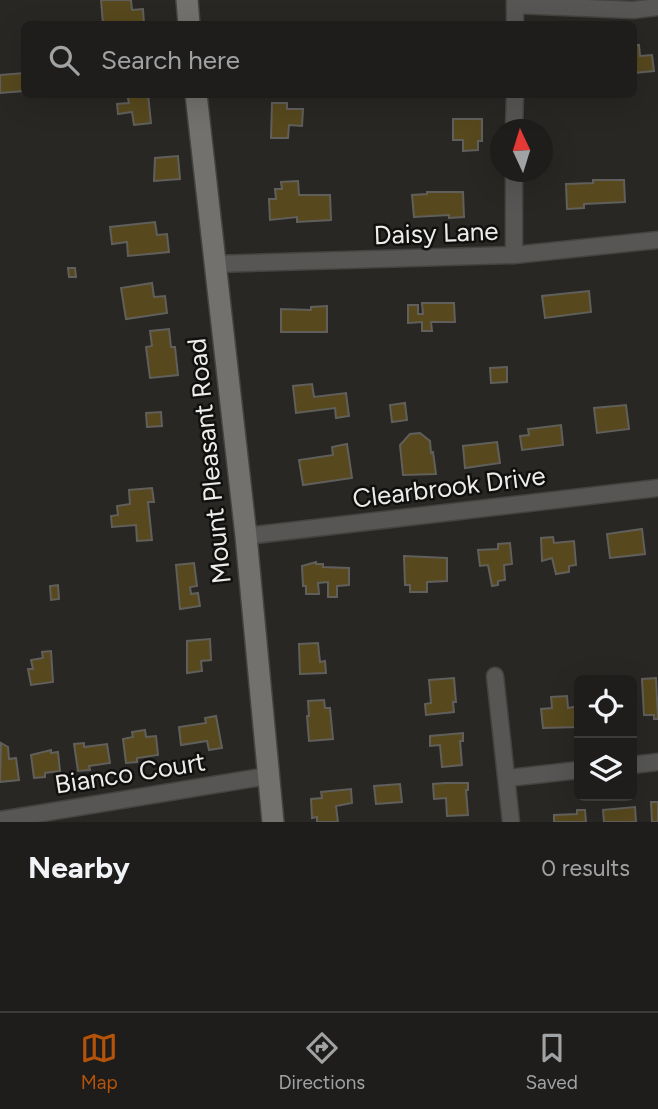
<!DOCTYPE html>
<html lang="en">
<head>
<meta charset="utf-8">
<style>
  :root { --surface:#1e1d1b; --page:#2b2a28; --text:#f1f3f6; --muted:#a1a2a3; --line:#3c3b3a; --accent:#b45309 }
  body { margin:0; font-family:Figtree,sans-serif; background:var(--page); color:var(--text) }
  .controls { position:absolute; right:21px; bottom:21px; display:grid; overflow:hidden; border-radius:10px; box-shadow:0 7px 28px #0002 }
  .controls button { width:63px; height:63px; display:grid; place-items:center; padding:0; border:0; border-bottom:2px solid var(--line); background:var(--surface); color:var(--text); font:35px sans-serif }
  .compass { position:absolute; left:490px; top:119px; width:63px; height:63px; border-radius:50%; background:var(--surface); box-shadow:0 7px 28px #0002; rotate:356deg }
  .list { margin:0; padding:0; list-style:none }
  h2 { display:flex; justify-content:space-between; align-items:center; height:91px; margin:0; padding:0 28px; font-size:30px }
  h2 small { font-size:23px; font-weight:400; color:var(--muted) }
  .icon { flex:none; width:38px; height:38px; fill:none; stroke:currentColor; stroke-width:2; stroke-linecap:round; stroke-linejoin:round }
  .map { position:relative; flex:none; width:658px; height:822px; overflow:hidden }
  .search { position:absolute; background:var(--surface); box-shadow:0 7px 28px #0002; left:21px; right:21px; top:21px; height:77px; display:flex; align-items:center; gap:18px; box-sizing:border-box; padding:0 24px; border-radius:10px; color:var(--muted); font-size:26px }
  .sheet { height:189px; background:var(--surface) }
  nav { display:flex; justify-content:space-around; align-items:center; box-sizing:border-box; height:98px; border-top:2px solid var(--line); background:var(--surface); font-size:19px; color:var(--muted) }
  nav a { display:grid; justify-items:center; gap:4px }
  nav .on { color:var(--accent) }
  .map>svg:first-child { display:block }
  .building { fill:#57481d; stroke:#605f5b; stroke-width:2 }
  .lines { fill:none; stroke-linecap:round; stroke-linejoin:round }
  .street-casing { stroke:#444340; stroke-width:19 }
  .secondary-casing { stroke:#444340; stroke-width:24 }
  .street { stroke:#575655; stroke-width:16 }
  .secondary { stroke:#72716e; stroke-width:21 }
  .labels { text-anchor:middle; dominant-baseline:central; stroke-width:5; stroke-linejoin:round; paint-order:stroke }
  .street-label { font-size:26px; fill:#edecea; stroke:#10100f }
</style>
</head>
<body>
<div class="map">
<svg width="658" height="822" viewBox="0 0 658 822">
  <rect width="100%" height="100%" fill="#282724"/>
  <g class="building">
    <polygon points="101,0 131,0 132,10 143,9 144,24 103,24"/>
    <polygon points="634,45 639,45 640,56 652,55 654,71 634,73"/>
    <polygon points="24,73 24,91 0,93 0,75"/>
    <polygon points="127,94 148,94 151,123 134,125 132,112 118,114 117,104 129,103"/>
    <polygon points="272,103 287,103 287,109 303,109 302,126 289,125 288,138 271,138"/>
    <polygon points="453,119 482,119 482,141 478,141 478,150 463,151 463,140 453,140"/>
    <polygon points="178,156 180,179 154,181 155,158"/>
    <polygon points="593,180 624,180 625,202 584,204 584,208 567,209 566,184 593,183"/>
    <polygon points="298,181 299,195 330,195 331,220 297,222 297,217 270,220 269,199 276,199 275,189 282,189 281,182"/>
    <polygon points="427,192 463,192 464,217 449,218 449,215 414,217 412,195 427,194"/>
    <polygon points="155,222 157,235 167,234 169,252 128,256 127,242 112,244 110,227"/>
    <polygon points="68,268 75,268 76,277 69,277"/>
    <polygon points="152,283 154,297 165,296 167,313 126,319 121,288"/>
    <polygon points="589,291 591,312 545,318 542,296"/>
    <polygon points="422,303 454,303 455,322 431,322 432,331 422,331 422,322 408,323 408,305 418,305 418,314 423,314"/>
    <polygon points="327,306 327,332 281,332 281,309 311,310 311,307"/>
    <polygon points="169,329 171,347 175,347 178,375 150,378 146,347 152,346 150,331"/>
    <polygon points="507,367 507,382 491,383 490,368"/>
    <polygon points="312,384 314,397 346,393 349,416 336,418 335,408 296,413 293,386"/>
    <polygon points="405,403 407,420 392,422 390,405"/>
    <polygon points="626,405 629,429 597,433 594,408"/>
    <polygon points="161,412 162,426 147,427 146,413"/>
    <polygon points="561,425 563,445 522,450 520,436 529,435 528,429"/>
    <polygon points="420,433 430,441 431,453 433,452 436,474 403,475 400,445 410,434"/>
    <polygon points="497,442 500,463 465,468 463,446"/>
    <polygon points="347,444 352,478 303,485 299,460 333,455 332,447"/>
    <polygon points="152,488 154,502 148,502 152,540 137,541 136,525 112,527 111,516 118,515 117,506 130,504 129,490"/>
    <polygon points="642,529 645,554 610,558 607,534"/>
    <polygon points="553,537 554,543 574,541 576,565 569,566 569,572 556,574 552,558 542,561 541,538"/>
    <polygon points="510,543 512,564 504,565 505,580 498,581 498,585 492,586 488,565 480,566 478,550 498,549 498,544"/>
    <polygon points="404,556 447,558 447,581 427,582 427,592 410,592 410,585 405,585"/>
    <polygon points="316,562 316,564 323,564 323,567 349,568 349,585 337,586 337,597 328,597 328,582 318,583 319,594 306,594 306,586 303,586 302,566"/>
    <polygon points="194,563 197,586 190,587 191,594 198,593 200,606 180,609 176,565"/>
    <polygon points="58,585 59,599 51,600 50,586"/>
    <polygon points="210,639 211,660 201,661 202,671 187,673 187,641"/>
    <polygon points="318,643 320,662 325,661 326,673 300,674 299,644"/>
    <polygon points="51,651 53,682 31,685 28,669 33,669 31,660 43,658 42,652"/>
    <polygon points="454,678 456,702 453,702 454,712 426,715 425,704 431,703 429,680"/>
    <polygon points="656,678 658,719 654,719 654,715 644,715 642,679"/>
    <polygon points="567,696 568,708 579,706 579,727 543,728 541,709 552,708 551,697"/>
    <polygon points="324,700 325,708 330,708 333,739 309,741 307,716 309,716 308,701"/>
    <polygon points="216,716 222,748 209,750 207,741 181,745 179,727 206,723 205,718"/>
    <polygon points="145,730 146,737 156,736 158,755 137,758 137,762 126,763 123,739 133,737 132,732"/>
    <polygon points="463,733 463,741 460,741 462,765 442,767 440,745 430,746 430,736"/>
    <polygon points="1,743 8,747 9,759 16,758 19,780 0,782"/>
    <polygon points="84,743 84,747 107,744 110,763 89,766 90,770 78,771 74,744"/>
    <polygon points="51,750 51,753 58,752 60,771 45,773 45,777 34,778 31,755"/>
    <polygon points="445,783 468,783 468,790 466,790 468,815 447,816 446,798 434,799 433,784"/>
    <polygon points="400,784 402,802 376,804 374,786"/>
    <polygon points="351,789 352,803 336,806 338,822 317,822 317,817 312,818 311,799 322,798 321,792"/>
    <polygon points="651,802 658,802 658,822 652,822"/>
    <polygon points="635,807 636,822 604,822 603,810"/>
    <polygon points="577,810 585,810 586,822 554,822 554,815 577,814"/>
  </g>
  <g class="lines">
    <g class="street-casing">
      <g id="street">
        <polyline points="515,5 633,10 658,7"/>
        <polyline points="515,24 515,0"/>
        <polyline points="514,130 515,94"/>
        <polyline points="514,255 514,172"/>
        <polyline points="214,264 514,255 658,240"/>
        <polyline points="246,536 658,488"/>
        <polyline points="495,676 511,822"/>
        <polyline points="632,765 658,762"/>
        <polyline points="508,778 579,770"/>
        <polyline points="0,820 268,776"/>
      </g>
    </g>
    <g class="secondary-casing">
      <g id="secondary">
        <polyline points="187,0 189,24"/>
        <polyline points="196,94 246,536 273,822"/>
      </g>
    </g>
    <use href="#street" class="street"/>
    <use href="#secondary" class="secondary"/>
  </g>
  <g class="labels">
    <g class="street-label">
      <text transform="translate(436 233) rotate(-2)">Daisy Lane</text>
      <text transform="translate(209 461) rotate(-96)">Mount Pleasant Road</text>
      <text transform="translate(449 487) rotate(-7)">Clearbrook Drive</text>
      <text transform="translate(130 773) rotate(-9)">Bianco Court</text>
    </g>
  </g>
</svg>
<div class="controls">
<button><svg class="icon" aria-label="locate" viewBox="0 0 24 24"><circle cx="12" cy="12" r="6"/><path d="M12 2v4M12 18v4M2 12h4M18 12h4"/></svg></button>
<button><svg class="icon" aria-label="layers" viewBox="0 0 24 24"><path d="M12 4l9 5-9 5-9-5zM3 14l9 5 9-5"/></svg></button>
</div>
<svg class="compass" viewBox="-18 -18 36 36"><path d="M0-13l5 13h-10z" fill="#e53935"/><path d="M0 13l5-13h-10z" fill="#a1a2a3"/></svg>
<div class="search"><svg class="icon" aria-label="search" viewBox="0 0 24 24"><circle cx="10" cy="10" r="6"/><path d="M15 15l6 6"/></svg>Search here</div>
</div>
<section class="sheet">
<h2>Nearby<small>0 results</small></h2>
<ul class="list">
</ul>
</section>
<nav>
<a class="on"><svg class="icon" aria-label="map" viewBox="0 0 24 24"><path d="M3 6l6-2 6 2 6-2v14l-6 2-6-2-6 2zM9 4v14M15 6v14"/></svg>Map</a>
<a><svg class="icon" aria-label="directions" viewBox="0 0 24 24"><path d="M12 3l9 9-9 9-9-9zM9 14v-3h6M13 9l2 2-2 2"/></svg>Directions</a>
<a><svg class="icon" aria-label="saved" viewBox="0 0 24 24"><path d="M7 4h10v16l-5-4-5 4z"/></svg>Saved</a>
</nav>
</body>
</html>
